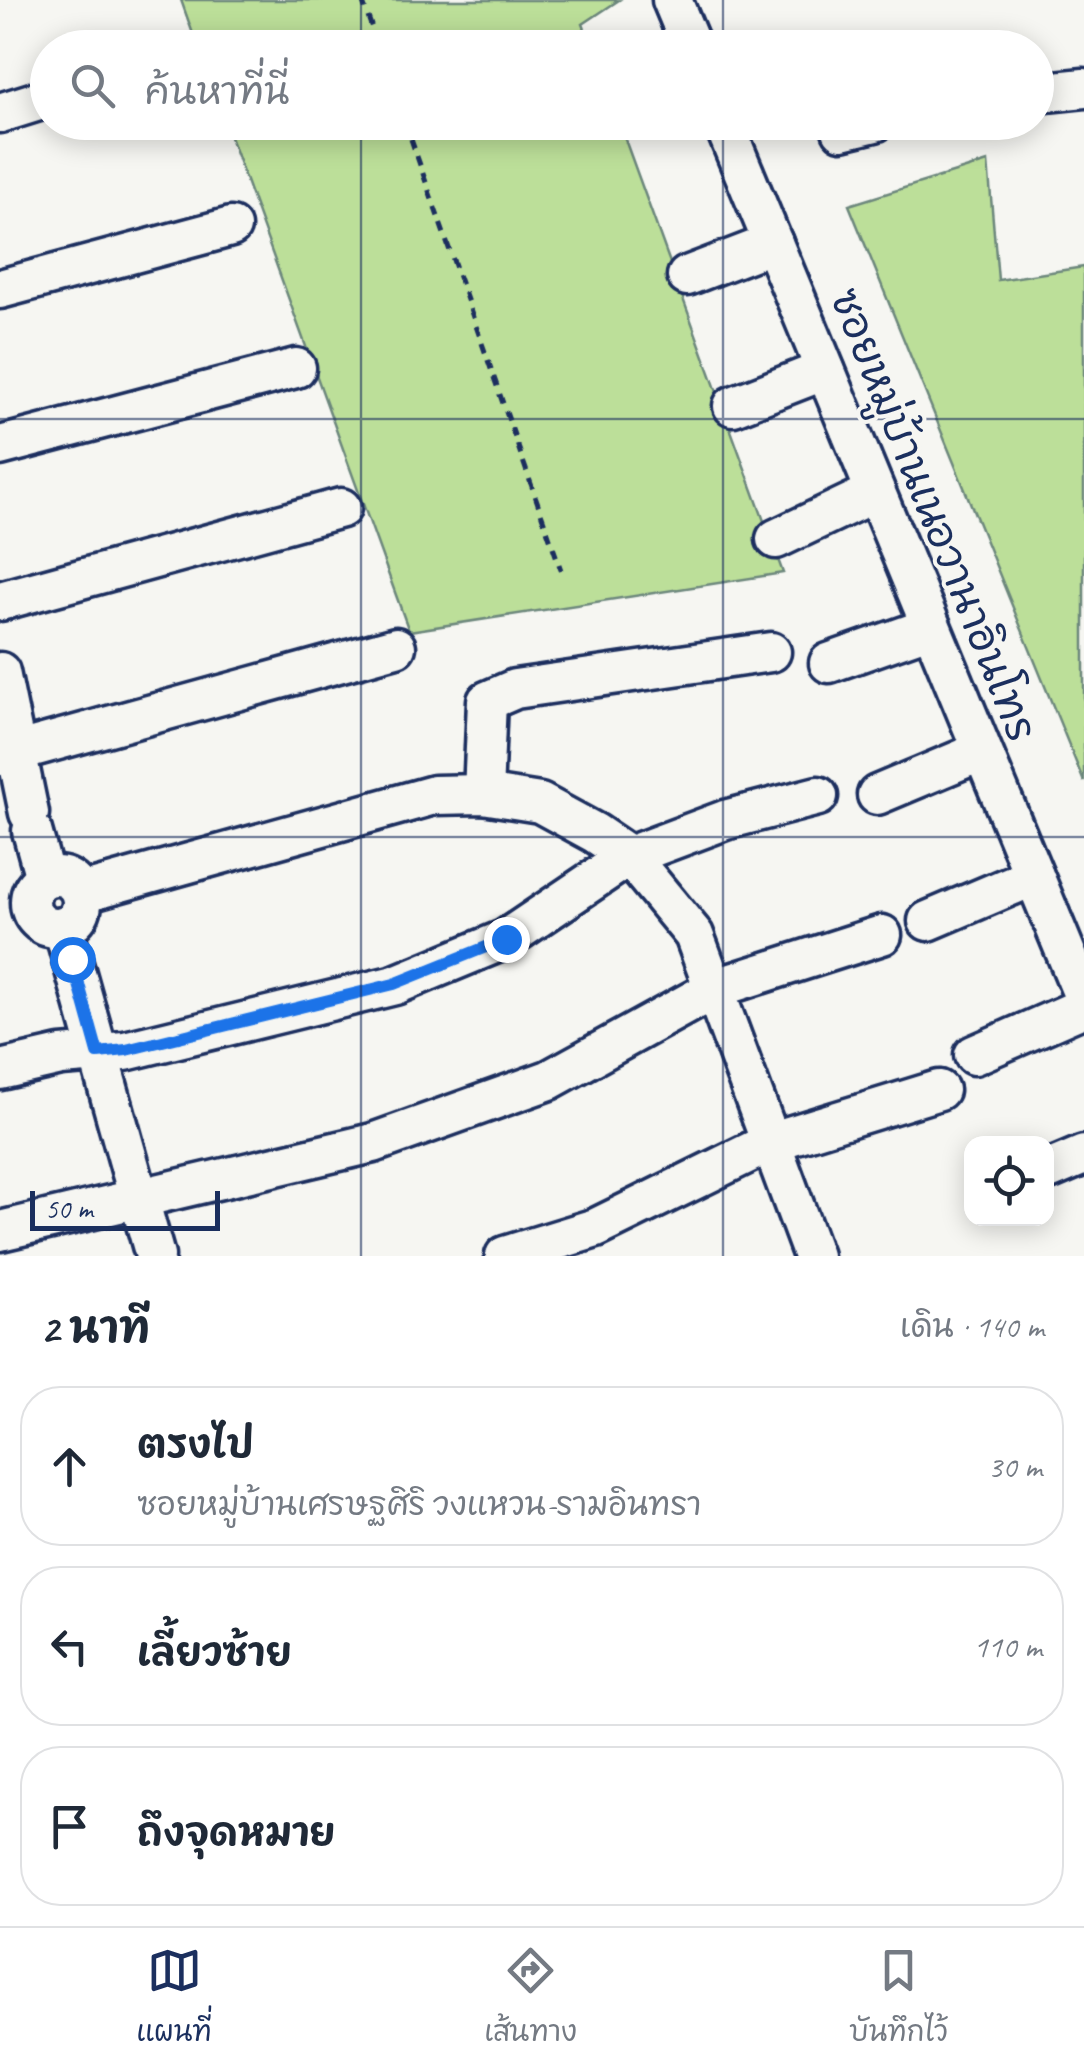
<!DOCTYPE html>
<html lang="th">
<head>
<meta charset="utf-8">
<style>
  :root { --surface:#fff; --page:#f2f2f3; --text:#1f2937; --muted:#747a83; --line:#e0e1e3; --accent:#1b2f5e }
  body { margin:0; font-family:Caveat,"Playpen Sans Thai",sans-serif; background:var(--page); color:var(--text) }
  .controls { position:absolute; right:30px; bottom:30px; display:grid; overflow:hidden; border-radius:20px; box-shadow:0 5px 25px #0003 }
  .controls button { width:90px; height:90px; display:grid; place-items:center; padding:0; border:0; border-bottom:2px solid var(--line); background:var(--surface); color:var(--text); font:50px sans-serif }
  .scale { position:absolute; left:30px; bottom:25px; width:190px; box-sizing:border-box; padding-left:10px; border:5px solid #1b2f5e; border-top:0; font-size:28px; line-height:35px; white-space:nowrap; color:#1b2f5e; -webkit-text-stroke:8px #f6f6f2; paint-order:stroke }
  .stop { position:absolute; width:30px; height:30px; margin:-22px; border:8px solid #1a73e8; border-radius:50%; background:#fff }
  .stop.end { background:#1a73e8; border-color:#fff; box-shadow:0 2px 10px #0008 }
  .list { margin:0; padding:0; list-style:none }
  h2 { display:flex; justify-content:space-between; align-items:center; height:130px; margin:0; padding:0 40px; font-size:42px }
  h2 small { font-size:32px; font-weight:400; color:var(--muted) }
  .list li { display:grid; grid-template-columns:65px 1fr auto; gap:30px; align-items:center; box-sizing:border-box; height:160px; margin:0 20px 20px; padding:0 20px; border:2px solid var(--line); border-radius:40px }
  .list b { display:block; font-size:38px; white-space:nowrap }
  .list p { margin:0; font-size:32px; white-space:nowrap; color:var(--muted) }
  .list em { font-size:32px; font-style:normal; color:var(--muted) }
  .icon { flex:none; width:55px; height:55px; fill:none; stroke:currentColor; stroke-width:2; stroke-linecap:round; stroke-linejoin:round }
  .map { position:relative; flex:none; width:1084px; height:1256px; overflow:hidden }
  .search { position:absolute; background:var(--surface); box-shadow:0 5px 25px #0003; left:30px; right:30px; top:30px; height:110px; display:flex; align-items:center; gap:25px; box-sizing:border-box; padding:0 35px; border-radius:55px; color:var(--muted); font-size:38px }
  .sheet { height:670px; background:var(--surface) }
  nav { display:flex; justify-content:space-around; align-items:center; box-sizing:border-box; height:140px; border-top:2px solid var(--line); background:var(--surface); font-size:28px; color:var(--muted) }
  nav a { display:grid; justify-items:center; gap:5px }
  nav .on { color:var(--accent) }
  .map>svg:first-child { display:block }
  .green { fill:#bcdf99; stroke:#6c877c; stroke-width:2.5 }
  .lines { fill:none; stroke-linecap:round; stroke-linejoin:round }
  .minor-casing { stroke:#1b2f5e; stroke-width:45 }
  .path { stroke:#1b2f5e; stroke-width:5; stroke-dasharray:10 8; stroke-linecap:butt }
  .minor { stroke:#f6f6f2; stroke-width:38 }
  .route { stroke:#1a73e8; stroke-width:12 }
  .grid { fill:none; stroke:#1b2f5e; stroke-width:2.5; stroke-opacity:0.55 }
  .labels { text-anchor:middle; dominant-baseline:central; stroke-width:8; stroke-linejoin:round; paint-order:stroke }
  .street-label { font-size:42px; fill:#1b2f5e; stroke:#f6f6f2 }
</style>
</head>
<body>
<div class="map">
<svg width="1084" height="1256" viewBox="0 0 1084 1256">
  <rect width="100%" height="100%" fill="#f6f6f2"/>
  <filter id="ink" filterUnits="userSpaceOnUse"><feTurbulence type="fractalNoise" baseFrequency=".01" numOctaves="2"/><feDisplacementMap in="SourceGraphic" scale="20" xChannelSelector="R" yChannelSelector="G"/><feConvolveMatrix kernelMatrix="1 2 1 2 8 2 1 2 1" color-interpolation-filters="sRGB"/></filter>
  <g filter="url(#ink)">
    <g class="green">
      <polygon points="181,0 619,0 583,24 592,47 198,48"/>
      <polygon points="225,123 619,123 783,573 409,631"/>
      <polygon points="988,162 998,280 1084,267 1084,782 849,205"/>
    </g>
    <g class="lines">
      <g class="minor-casing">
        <g id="minor">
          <polyline points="672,0 692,48"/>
          <polyline points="1036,93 1084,88"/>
          <polyline points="0,113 48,98"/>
          <polyline points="723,122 1084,997"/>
          <polyline points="842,130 875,122"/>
          <polyline points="687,276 773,243"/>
          <polyline points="0,289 231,227"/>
          <polyline points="733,406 825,370"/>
          <polyline points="0,446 296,368"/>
          <polyline points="776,539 875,492"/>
          <polyline points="0,601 341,508"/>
          <polyline points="829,663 931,627"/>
          <polyline points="0,672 29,813"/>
          <polyline points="0,756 396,647"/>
          <polyline points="483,794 487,701 515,689 771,652"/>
          <polyline points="877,795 982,751"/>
          <polyline points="32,831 45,878"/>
          <circle cx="56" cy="902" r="26"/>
          <polyline points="81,893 434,795 483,794 540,803 595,833 629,856 694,935 813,1256"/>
          <polyline points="928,921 1034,876"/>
          <polyline points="63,927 155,1256"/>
          <polyline points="974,1055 1084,1007"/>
          <polyline points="0,1070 61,1056 125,1051 395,985 506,939 629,856 725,820 818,796"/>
          <polyline points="1046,1171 1084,1155"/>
          <polyline points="0,1231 373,1143 549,1080 716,988 882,935"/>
          <polyline points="505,1256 596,1228 773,1141 939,1090"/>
        </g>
      </g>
      <g class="path">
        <polyline points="362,0 379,48"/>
        <polyline points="405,122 561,570"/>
      </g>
      <use href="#minor" class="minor"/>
    </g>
  </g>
  <g class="lines" filter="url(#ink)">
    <polyline class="route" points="72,959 98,1053 126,1050 394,984 506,939"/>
  </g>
  <path class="grid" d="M 361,0 L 361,48M 723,0 L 723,48M 361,122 L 361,1256M 723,122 L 723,1256M 0,419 L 1084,419M 0,837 L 1084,837"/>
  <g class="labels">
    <g class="street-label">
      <text transform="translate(933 515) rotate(68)">ซอยหมู่บ้านเนอวานาอินโทร</text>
    </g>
  </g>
</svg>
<div class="controls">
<button><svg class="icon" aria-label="locate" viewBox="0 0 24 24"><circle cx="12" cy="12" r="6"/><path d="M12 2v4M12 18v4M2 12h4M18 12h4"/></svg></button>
</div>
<div class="scale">50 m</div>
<div class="stop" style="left:72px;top:959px"></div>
<div class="stop end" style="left:506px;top:939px"></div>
<div class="search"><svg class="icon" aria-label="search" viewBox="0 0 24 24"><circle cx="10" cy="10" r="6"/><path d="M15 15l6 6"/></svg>ค้นหาที่นี่</div>
</div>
<section class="sheet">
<h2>2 นาที<small>เดิน · 140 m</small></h2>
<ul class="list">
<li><svg class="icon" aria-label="ahead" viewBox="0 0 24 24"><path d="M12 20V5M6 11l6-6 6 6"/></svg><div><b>ตรงไป</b><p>ซอยหมู่บ้านเศรษฐศิริ วงแหวน-รามอินทรา</p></div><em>30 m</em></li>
<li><svg class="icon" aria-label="left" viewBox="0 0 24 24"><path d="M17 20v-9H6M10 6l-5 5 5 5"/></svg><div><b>เลี้ยวซ้าย</b></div><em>110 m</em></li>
<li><svg class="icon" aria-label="arrive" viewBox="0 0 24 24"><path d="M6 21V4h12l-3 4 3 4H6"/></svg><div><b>ถึงจุดหมาย</b></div></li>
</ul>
</section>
<nav>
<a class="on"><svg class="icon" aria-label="map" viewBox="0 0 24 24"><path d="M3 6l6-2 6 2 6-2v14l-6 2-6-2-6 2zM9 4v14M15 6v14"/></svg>แผนที่</a>
<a><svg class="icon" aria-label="directions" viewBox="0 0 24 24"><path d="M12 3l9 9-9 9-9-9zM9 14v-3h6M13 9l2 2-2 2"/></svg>เส้นทาง</a>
<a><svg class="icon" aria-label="saved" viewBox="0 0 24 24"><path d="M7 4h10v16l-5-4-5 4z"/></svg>บันทึกไว้</a>
</nav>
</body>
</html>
